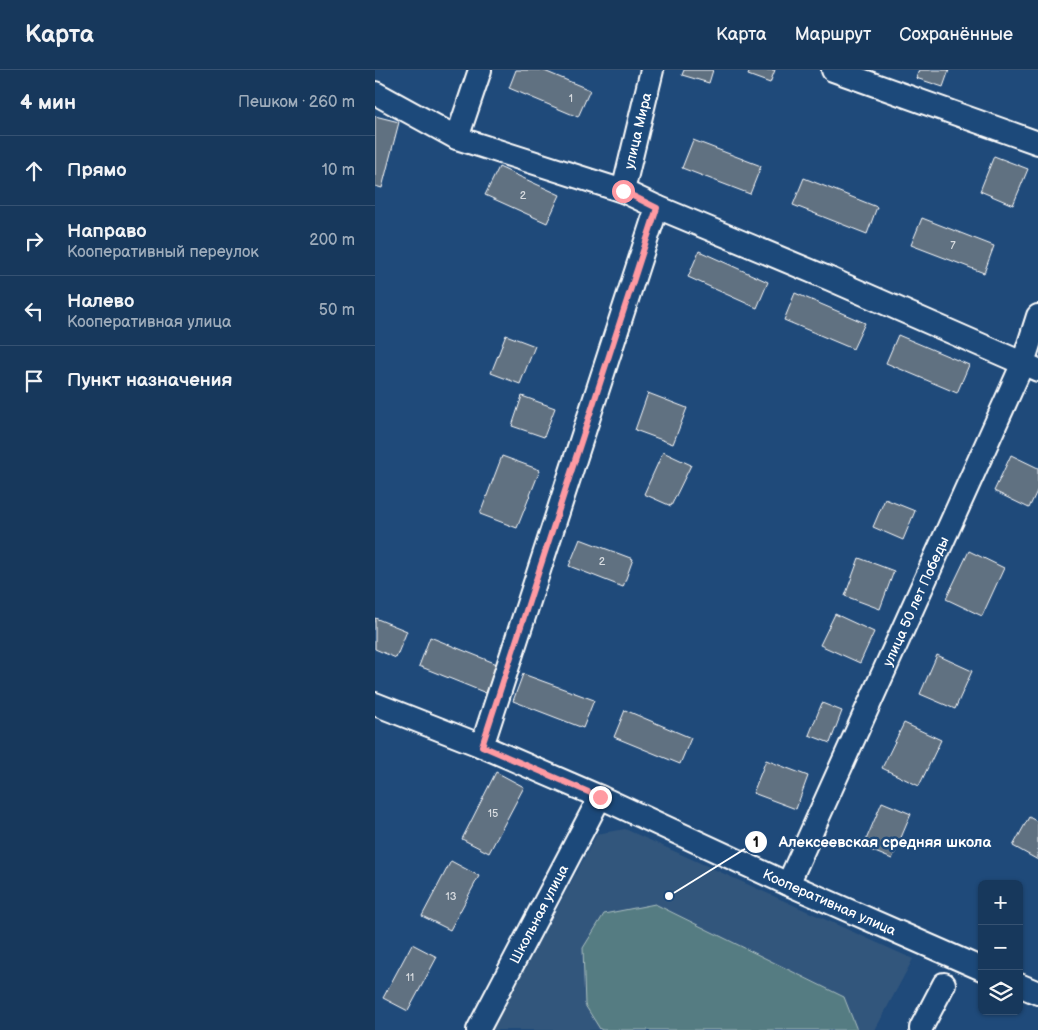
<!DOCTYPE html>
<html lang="ru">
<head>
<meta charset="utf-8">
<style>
  :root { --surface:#17385c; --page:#203f62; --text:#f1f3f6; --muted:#9eacbb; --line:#365272 }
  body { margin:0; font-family:"Balsamiq Sans",sans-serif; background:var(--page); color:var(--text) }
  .controls { position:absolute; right:15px; bottom:15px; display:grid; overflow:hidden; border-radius:8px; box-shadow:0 1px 4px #0004 }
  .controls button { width:45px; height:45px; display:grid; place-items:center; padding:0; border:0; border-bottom:1px solid var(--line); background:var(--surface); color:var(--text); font:25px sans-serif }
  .stop { position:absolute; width:15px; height:15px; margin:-11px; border:4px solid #ff9aa2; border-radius:50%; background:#fff }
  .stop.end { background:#ff9aa2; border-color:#fff; box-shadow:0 1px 5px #0008 }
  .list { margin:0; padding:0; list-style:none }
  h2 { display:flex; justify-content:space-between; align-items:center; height:65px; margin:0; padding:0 20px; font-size:21px }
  h2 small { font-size:16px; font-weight:400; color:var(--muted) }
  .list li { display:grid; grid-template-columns:32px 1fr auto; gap:15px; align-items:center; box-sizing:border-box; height:70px; padding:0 20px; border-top:1px solid var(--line) }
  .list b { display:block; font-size:19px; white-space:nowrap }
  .list p { margin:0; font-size:16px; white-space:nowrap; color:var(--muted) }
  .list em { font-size:16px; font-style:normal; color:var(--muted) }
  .icon { flex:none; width:28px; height:28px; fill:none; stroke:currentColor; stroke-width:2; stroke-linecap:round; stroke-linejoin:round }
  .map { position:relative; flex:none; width:663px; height:960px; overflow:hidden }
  header { display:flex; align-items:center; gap:30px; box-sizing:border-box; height:70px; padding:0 25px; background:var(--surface); border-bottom:1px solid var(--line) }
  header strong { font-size:24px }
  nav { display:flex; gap:28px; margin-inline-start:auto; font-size:18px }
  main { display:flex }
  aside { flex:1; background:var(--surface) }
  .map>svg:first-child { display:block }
  .built { fill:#33567c }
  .green { fill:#557c82; stroke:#aabec0 }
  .building { fill:#617181; stroke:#fff }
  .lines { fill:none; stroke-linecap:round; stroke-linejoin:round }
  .minor-casing { stroke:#fff; stroke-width:26 }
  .minor { stroke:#1f4a7a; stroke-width:22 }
  .route { stroke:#ff9aa2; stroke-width:6 }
  .labels { text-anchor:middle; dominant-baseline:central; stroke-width:5; stroke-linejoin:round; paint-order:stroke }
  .number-label { font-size:11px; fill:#d8dce0 }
  .street-label { font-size:14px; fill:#fff; stroke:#1f4a7a }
  .leader { fill:none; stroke:#fff; stroke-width:2 }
  .callout-dot { fill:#fff; stroke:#1f4a7a; stroke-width:2 }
  .mark-label { font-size:15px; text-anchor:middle; font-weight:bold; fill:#111 }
  .callout-label { font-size:15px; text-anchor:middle; font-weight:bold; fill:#fff; stroke:#1f4a7a; stroke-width:5; stroke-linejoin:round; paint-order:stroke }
</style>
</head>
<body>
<header>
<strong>Карта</strong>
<nav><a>Карта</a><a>Маршрут</a><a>Сохранённые</a></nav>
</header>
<main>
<aside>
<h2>4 мин<small>Пешком · 260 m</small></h2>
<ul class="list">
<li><svg class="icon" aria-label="ahead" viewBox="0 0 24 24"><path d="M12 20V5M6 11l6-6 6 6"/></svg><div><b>Прямо</b></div><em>10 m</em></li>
<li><svg class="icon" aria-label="right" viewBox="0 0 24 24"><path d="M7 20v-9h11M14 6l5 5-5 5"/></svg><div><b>Направо</b><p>Кооперативный переулок</p></div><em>200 m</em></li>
<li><svg class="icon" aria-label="left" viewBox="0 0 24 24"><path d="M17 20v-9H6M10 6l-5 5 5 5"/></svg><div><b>Налево</b><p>Кооперативная улица</p></div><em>50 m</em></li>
<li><svg class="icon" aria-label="arrive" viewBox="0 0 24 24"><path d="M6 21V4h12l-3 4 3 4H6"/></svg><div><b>Пункт назначения</b></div></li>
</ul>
</aside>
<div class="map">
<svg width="663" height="960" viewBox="0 0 663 960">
  <rect width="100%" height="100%" fill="#1f4a7a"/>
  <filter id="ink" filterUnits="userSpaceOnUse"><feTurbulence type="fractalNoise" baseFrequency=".02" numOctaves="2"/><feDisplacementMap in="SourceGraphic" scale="10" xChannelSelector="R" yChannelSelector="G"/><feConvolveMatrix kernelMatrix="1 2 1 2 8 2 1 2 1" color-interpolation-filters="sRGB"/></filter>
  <g filter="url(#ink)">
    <polygon class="built" points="250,759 538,889 500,960 117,960 222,764"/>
    <polygon class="green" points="280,834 469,927 482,960 228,960 225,959 210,935 208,878 229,844"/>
    <g class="building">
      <polygon points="141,0 167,0 215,20 203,47 134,18"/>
      <polygon points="309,0 338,0 334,13 307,5"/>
      <polygon points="375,0 400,0 395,13 373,5"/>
      <polygon points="544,0 574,0 568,17 541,8"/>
      <polygon points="0,46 24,52 7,118 0,116"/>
      <polygon points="318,70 386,96 375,124 307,98"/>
      <polygon points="619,86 653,99 638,135 605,121"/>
      <polygon points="124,97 185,125 172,153 110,125"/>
      <polygon points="429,108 502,137 492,164 418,135"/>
      <polygon points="547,148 619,176 609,203 536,175"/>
      <polygon points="324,181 393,212 382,238 313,207"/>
      <polygon points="420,223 490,253 478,279 409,250"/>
      <polygon points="131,265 160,276 145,314 116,303"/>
      <polygon points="523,265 594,295 582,323 511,293"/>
      <polygon points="273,323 312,338 298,374 260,360"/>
      <polygon points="147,326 180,338 169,367 137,356"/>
      <polygon points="288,382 316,395 296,436 269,424"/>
      <polygon points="636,385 663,398 663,419 654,438 619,421"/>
      <polygon points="127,386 165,400 142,458 105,444"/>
      <polygon points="510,429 540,441 528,470 498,457"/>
      <polygon points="205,469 258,489 248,517 194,496"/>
      <polygon points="594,481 629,498 607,546 571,529"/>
      <polygon points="484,488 519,501 505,539 470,526"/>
      <polygon points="460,544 499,562 485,593 445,575"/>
      <polygon points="0,548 32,561 21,588 0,579"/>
      <polygon points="55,567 122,594 111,623 44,596"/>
      <polygon points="562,585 597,601 580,639 545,624"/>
      <polygon points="148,604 219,630 208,658 138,631"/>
      <polygon points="447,633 467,641 455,673 434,665"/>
      <polygon points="250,640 316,668 305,694 239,667"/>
      <polygon points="529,653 566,670 544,716 507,698"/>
      <polygon points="391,690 433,706 421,739 378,723"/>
      <polygon points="121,702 149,717 114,783 87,769"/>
      <polygon points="507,732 536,744 517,789 488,777"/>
      <polygon points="654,747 663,752 663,790 638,776"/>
      <polygon points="76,791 104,806 75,860 47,846"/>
      <polygon points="37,874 62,887 33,941 8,928"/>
    </g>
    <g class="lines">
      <g class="minor-casing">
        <g id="minor">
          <polyline points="458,0 663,73"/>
          <polyline points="0,23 82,68 248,121 282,137 455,209 663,300"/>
          <polyline points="82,68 105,0"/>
          <path id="s1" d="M 248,121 L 277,0"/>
          <path id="s2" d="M 0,634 L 107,676 L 225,727 L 413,814 L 607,899"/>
          <polyline points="107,676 282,137"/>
          <path id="s3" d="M 413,814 L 648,293 L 663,246"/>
          <polyline points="644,915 663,923"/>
          <path id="s4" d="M 103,960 L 225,727"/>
          <polyline points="546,960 546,958 569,914"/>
        </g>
      </g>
      <use href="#minor" class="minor"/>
    </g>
  </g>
  <g class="lines" filter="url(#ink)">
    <polyline class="route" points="225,727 107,676 282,138 248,121"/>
  </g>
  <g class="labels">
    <g class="number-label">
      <text x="196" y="28">1</text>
      <text x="148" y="125">2</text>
      <text x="578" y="175">7</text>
      <text x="227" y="491">2</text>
      <text x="118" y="743">15</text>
      <text x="76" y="826">13</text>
      <text x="35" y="907">11</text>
    </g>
    <g class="street-label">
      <text stroke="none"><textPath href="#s1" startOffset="62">улица Мира</textPath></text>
      <text stroke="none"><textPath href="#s3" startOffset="310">улица 50 лет Победы</textPath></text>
      <text stroke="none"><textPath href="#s2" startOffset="496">Кооперативная улица</textPath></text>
      <text stroke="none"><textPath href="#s4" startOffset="131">Школьная улица</textPath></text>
    </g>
  </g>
  <path class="leader" d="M294 826L381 772"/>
  <g class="callout-dot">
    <circle cx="294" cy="826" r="5"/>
    <circle cx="381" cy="772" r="12"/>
  </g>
  <g class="mark-label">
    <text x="381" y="777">1</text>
  </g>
  <g class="callout-label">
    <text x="510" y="777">Алексеевская средняя школа</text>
  </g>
</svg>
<div class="controls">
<button>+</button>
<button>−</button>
<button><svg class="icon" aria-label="layers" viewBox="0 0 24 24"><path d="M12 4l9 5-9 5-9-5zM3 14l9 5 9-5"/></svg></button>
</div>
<div class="stop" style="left:248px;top:121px"></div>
<div class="stop end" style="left:225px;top:727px"></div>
</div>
</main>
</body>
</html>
